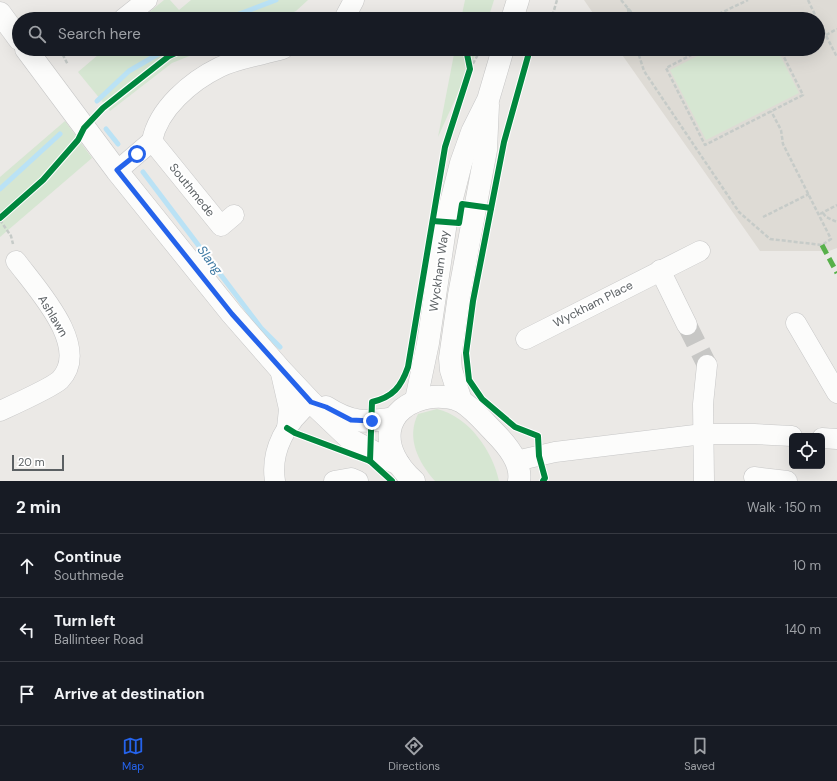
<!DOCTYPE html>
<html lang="en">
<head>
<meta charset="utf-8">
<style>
  :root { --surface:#171b24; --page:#20242c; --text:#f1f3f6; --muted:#9ea1a6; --line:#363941; --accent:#2563eb }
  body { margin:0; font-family:"DM Sans",sans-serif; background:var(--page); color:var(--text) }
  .controls { position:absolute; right:12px; bottom:12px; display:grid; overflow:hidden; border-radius:6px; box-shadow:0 4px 16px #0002 }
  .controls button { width:36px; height:36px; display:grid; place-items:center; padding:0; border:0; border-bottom:1px solid var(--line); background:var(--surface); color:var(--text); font:20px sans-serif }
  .scale { position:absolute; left:12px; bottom:10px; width:52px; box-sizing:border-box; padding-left:4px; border:2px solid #5b6063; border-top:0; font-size:11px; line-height:14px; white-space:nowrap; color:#5b6063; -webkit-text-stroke:3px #fff; paint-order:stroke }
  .stop { position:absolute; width:12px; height:12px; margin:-9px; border:3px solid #2563eb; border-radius:50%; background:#fff }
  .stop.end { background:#2563eb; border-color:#fff; box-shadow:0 1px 4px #0008 }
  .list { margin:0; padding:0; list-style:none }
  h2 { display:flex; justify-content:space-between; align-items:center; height:52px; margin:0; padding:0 16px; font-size:17px }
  h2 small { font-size:13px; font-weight:400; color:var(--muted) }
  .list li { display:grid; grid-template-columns:26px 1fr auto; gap:12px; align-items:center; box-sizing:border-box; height:64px; padding:0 16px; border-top:1px solid var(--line) }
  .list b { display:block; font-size:15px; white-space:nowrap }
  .list p { margin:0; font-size:13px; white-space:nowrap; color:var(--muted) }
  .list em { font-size:13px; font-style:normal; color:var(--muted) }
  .icon { flex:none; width:22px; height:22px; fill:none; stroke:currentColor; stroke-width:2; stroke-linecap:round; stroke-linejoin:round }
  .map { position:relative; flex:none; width:837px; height:481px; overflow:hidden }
  .search { position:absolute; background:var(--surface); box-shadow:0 4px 16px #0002; left:12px; right:12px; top:12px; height:44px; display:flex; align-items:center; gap:10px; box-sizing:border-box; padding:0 14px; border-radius:22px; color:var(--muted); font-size:15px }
  .sheet { height:244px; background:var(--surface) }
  nav { display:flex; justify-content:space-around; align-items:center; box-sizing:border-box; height:56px; border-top:1px solid var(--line); background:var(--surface); font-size:11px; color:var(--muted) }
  nav a { display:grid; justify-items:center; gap:2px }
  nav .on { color:var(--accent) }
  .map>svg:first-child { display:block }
  .education { fill:#dedbd5 }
  .green { fill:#d6e6d2 }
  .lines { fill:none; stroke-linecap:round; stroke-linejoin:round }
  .stream { stroke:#bae2f5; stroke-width:5 }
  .minor-tunnel { stroke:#c7c7c5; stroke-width:20; stroke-dasharray:20 10; stroke-linecap:butt }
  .minor-casing { stroke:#c7c7c7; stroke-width:21 }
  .tertiary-casing { stroke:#c7c7c7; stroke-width:23 }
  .secondary-casing { stroke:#c6c6c6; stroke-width:23 }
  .path { stroke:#c6cbc8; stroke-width:2.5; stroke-dasharray:4 2; stroke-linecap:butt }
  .minor { stroke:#fcfcfb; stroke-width:20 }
  .tertiary { stroke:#fcfcfb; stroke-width:22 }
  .secondary { stroke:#fcfcfb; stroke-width:22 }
  .quiet { stroke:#58b04a; stroke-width:5; stroke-dasharray:10 5; stroke-linecap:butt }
  .cycleway-casing { stroke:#fff; stroke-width:8 }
  .cycleway { stroke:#00873e; stroke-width:6 }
  .route { stroke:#2563eb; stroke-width:5 }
  .labels { text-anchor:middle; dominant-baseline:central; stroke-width:4; stroke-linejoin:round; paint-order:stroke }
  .street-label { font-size:12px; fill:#5b6063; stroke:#fff }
  .water-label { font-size:13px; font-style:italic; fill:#407ba4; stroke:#fff }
</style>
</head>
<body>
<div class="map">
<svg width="837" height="481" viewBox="0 0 837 481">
  <rect width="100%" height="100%" fill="#ebe9e6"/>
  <polygon class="education" points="584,0 837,0 837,248 829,251 760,251 618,49 818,49 818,19 597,19"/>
  <g class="green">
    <polygon points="164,0 170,0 179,10 191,0 308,0 296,11 278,19 141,19"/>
    <polygon points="465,0 494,0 488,19 461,19"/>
    <polygon points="105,49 207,49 172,63 110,111 78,72"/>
    <polygon points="455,49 478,49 438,137"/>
    <polygon points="711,49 777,49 799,93 706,140 670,70"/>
    <polygon points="65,121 92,158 0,237 0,177"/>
    <path d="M 437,409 C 469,417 492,450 499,481 L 435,481 C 418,462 406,438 418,414 Z"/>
  </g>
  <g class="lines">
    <g class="stream">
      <polyline points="226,19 276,0"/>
      <polyline points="97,101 129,71 167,49"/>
      <polyline points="106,129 118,144"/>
      <polyline points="143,172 261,328 280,347"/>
      <polyline points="0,189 60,134"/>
    </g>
    <polyline class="minor-tunnel" points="687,325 707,365"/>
    <g class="minor-casing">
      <g id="minor">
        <polyline points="123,19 147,0"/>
        <polyline points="344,19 354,0"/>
        <polyline points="117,171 152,141"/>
        <path d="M 234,215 L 221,226 L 152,141 C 158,109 191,81 220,67 C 239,58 263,55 283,49"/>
        <polyline points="660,270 687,325"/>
        <polyline points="796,323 837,393"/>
        <polyline points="526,339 700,251"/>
        <polyline points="280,369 289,409 287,428"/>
        <path d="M 0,411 C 13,405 51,388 60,380 C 92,347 36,288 16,261"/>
        <polyline points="822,438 837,439"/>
        <polyline points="516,461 555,452 703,434 754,434 792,436"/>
        <polyline points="754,477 787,481"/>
        <path d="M 275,481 C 270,450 287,421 311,402"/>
        <polyline points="334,481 351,478 358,481"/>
        <polyline points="704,481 703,404 707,365"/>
      </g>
    </g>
    <g class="tertiary-casing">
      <g id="tertiary">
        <polyline points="0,13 19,39"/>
        <polyline points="26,49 117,171 232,314 280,369 311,402 351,440 381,456 399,464"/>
        <path d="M 326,407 C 351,423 364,423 394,418"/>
      </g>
    </g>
    <g class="secondary-casing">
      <g id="secondary">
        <polyline points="512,19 518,0"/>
        <polyline points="416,400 428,343 446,222 461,163 472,132 488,100 503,49"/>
        <polyline points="461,401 451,370 450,358 459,295 486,150 488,105"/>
        <path d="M 414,481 C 378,450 380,405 432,397 C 441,396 454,397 462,402 C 474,409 485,423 495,433 C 507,445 522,463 519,481"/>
      </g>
    </g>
    <g class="path">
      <polyline points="621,0 637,19"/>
      <polyline points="808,0 817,19"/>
      <polyline points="628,8 629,19"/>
      <polyline points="538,19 539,19"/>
      <polyline points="548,19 552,17 557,0"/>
      <polyline points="708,19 748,0"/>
      <polyline points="762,19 764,19"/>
      <polyline points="818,20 837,57"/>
      <polyline points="826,35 837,29"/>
      <polyline points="60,49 68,65"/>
      <polyline points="637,49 644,71 739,212 770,239 822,245 831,239 783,144 781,130 771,111"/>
      <polyline points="703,49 666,68 705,145 803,95 780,49"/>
      <polyline points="470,69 481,49"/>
      <polyline points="823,213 826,217 837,222"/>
      <polyline points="820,214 837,205"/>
      <polyline points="763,217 809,194"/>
      <polyline points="0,220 11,236 13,244"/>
    </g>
    <use href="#minor" class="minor"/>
    <use href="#tertiary" class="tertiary"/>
    <use href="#secondary" class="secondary"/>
    <polyline class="quiet" points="822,245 837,273"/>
    <g class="cycleway-casing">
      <g id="cycleway">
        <polyline points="530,49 504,142 473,301 466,353 469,380 482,399 515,427 538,436 539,456 545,478 543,481"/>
        <polyline points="0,218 43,180 78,140 84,128 103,108 169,56 184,49"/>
        <polyline points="433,221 459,223 462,204 491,208"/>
        <polyline points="287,428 295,433 370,461 392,481"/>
        <path d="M 370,461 L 372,402 C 393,397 401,387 408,367 L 445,147 L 470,69 L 466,49"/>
      </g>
    </g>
    <use href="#cycleway" class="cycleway"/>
  </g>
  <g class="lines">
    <polyline class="route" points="137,154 117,170 232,314 311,402 326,407 351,420 372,421"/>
  </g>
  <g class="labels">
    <g class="street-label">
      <text transform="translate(192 190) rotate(51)">Southmede</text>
      <text transform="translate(439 271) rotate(-82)">Wyckham Way</text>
      <text transform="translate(593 304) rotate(-27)">Wyckham Place</text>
      <text transform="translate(53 316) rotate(59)">Ashlawn</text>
    </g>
    <g class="water-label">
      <text transform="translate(210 260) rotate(53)">Slang</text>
    </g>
  </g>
</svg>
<div class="controls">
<button><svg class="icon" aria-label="locate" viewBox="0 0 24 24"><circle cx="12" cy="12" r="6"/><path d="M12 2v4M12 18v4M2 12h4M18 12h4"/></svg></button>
</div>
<div class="scale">20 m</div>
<div class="stop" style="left:137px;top:154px"></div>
<div class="stop end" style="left:372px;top:421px"></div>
<div class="search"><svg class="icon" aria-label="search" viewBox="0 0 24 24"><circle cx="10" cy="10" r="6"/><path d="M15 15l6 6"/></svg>Search here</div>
</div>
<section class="sheet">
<h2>2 min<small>Walk · 150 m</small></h2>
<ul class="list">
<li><svg class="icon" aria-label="ahead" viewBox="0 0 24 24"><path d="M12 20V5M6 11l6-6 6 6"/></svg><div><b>Continue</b><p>Southmede</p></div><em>10 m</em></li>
<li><svg class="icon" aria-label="left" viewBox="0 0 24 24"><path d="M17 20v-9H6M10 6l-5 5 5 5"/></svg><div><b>Turn left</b><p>Ballinteer Road</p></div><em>140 m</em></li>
<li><svg class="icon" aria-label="arrive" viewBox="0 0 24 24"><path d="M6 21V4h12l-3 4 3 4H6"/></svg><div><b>Arrive at destination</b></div></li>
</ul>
</section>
<nav>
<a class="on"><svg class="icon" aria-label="map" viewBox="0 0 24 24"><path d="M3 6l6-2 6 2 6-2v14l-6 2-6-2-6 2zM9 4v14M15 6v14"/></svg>Map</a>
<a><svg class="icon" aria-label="directions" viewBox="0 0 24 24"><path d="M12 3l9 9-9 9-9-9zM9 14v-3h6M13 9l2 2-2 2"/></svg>Directions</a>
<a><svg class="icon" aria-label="saved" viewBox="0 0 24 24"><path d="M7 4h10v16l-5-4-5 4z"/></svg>Saved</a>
</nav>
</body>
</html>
